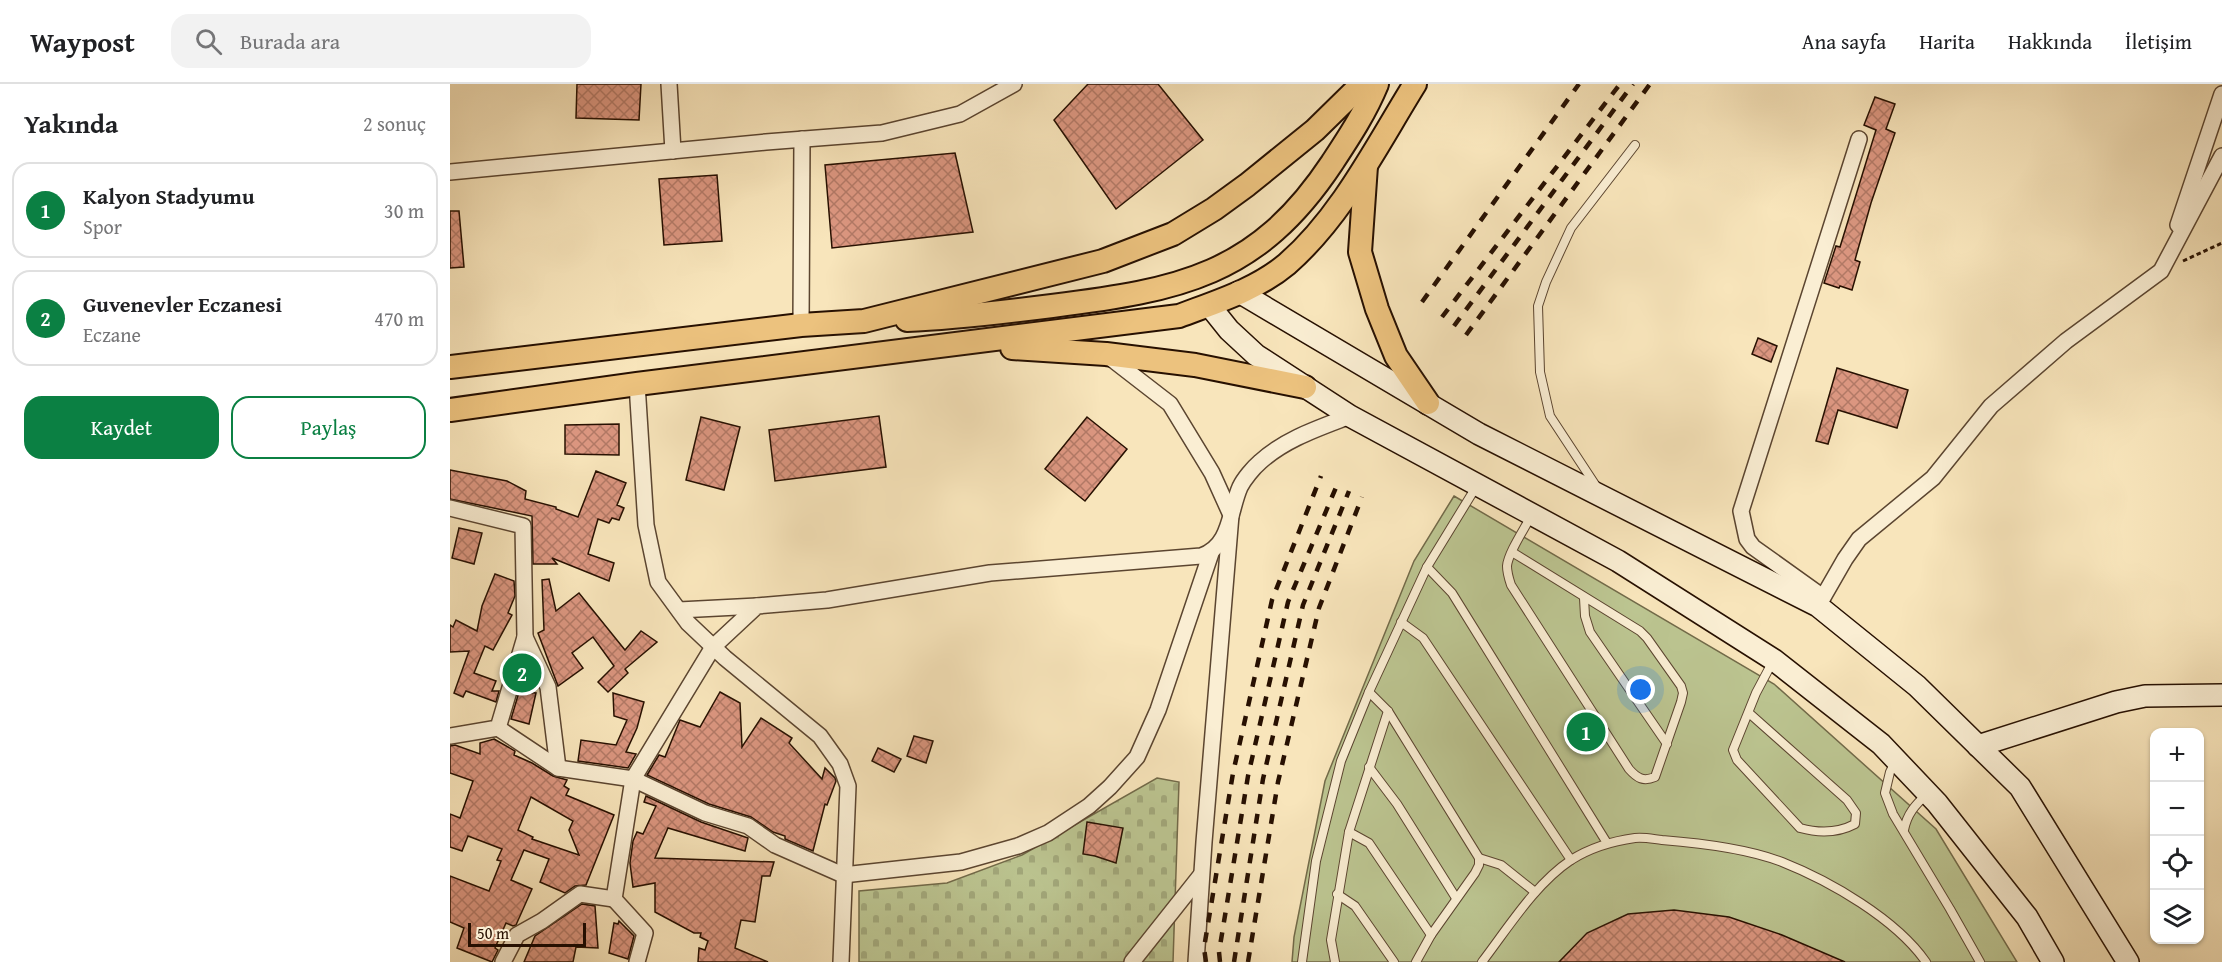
<!DOCTYPE html>
<html lang="tr">
<head>
<meta charset="utf-8">
<style>
  :root { --surface:#fff; --page:#f2f2f2; --text:#202124; --muted:#757577; --line:#e0e0e0; --accent:#0b8043 }
  body { margin:0; font-family:"Gentium Book Plus",serif; background:var(--page); color:var(--text) }
  .controls { position:absolute; right:18px; bottom:18px; display:grid; overflow:hidden; border-radius:12px; box-shadow:0 2px 4px #0004 }
  .controls button { width:54px; height:54px; display:grid; place-items:center; padding:0; border:0; border-bottom:2px solid var(--line); background:var(--surface); color:var(--text); font:30px sans-serif }
  .scale { position:absolute; left:18px; bottom:15px; width:118px; box-sizing:border-box; padding-left:6px; border:3px solid #271001; border-top:0; font-size:16px; line-height:21px; white-space:nowrap; color:#271001; -webkit-text-stroke:4px #faeed3; paint-order:stroke }
  .you { position:absolute; left:1191px; top:606px; width:21px; height:21px; margin:-15px; border:4px solid #fff; border-radius:50%; background:#1a73e8; box-shadow:0 0 0 9px #1a73e833 }
  .badge { display:grid; place-items:center; width:39px; height:39px; border-radius:50%; background:var(--accent); color:#fff; font-size:20px; font-weight:700 }
  .pin { position:absolute; translate:-50% -50%; border:3px solid #fff; box-shadow:0 2px 6px #0006 }
  .list { margin:0; padding:0; list-style:none }
  h2 { display:flex; justify-content:space-between; align-items:center; height:78px; margin:0; padding:0 24px; font-size:26px }
  h2 small { font-size:20px; font-weight:400; color:var(--muted) }
  .list li { display:grid; grid-template-columns:39px 1fr auto; gap:18px; align-items:center; box-sizing:border-box; height:96px; margin:0 12px 12px; padding:0 12px; border:2px solid var(--line); border-radius:18px }
  .list b { display:block; font-size:22px; white-space:nowrap }
  .list p { margin:0; font-size:20px; white-space:nowrap; color:var(--muted) }
  .list em { font-size:20px; font-style:normal; color:var(--muted) }
  .actions { display:flex; gap:12px; padding:18px 24px }
  .actions a { flex:1; padding:14px 0; border:2px solid var(--accent); border-radius:18px; text-align:center; font-size:21px; color:var(--accent) }
  .actions .main { background:var(--accent); color:#fff }
  .icon { flex:none; width:33px; height:33px; fill:none; stroke:currentColor; stroke-width:2; stroke-linecap:round; stroke-linejoin:round }
  .map { position:relative; flex:none; width:1772px; height:878px; overflow:hidden }
  header { display:flex; align-items:center; gap:36px; box-sizing:border-box; height:84px; padding:0 30px; background:var(--surface); border-bottom:2px solid var(--line) }
  header strong { font-size:28px }
  nav { display:flex; gap:33px; margin-inline-start:auto; font-size:21px }
  .search { width:420px; height:54px; background:var(--page); display:flex; align-items:center; gap:15px; box-sizing:border-box; padding:0 21px; border-radius:18px; color:var(--muted); font-size:22px }
  main { display:flex }
  aside { flex:1; background:var(--surface) }
  .map>svg:first-child { display:block }
  .grass { fill:#bcc591; stroke:#726a49; stroke-width:1.5 }
  .cemetery { fill:url(#cemetery-stones); stroke:#726a49; stroke-width:1.5 }
  .building { fill:url(#building-cross-hatch); stroke:#271001; stroke-width:1.5; fill-rule:evenodd }
  .lines { fill:none; stroke-linecap:round; stroke-linejoin:round }
  .lane-casing { stroke:#5b4530; stroke-width:10 }
  .street-casing { stroke:#5b4530; stroke-width:18 }
  .secondary-casing { stroke:#271001; stroke-width:24 }
  .primary-casing { stroke:#271001; stroke-width:26 }
  .path { stroke:#271001; stroke-width:3; stroke-dasharray:4.5 3; stroke-linecap:butt }
  .lane { stroke:#faeed3; stroke-width:8 }
  .street { stroke:#faeed3; stroke-width:15 }
  .secondary { stroke:#faeed3; stroke-width:21 }
  .primary { stroke:#ecc27e; stroke-width:22 }
  .rail { stroke:#271001; stroke-width:4.5; stroke-dasharray:10 10; stroke-linecap:butt }
</style>
</head>
<body>
<header>
<strong>Waypost</strong>
<div class="search"><svg class="icon" aria-label="search" viewBox="0 0 24 24"><circle cx="10" cy="10" r="6"/><path d="M15 15l6 6"/></svg>Burada ara</div>
<nav><a>Ana sayfa</a><a>Harita</a><a>Hakkında</a><a>İletişim</a></nav>
</header>
<main>
<aside>
<h2>Yakında<small>2 sonuç</small></h2>
<ul class="list">
<li><span class="badge">1</span><div><b>Kalyon Stadyumu</b><p>Spor</p></div><em>30 m</em></li>
<li><span class="badge">2</span><div><b>Guvenevler Eczanesi</b><p>Eczane</p></div><em>470 m</em></li>
</ul>
<div class="actions"><a class="main">Kaydet</a><a>Paylaş</a></div>
</aside>
<div class="map">
<svg width="1772" height="878" viewBox="0 0 1772 878">
  <defs>
    <pattern id="cemetery-stones" width="16" height="16" patternUnits="userSpaceOnUse" patternTransform="scale(1.5)"><rect width="16" height="16" fill="#bcc591"/><path d="M2 7V4a2 2 0 0 1 4 0v3zM10 15v-3a2 2 0 0 1 4 0v3z" fill="#a2a87b"/></pattern>
    <pattern id="building-cross-hatch" width="8" height="8" patternUnits="userSpaceOnUse" patternTransform="scale(1.5)"><rect width="8" height="8" fill="#db9680"/><path d="M0 0l8 8M0 8l8-8" fill="none" stroke="#b27966"/></pattern>
  </defs>
  <rect width="100%" height="100%" fill="#f8e5bb"/>
  <filter id="stains"><feTurbulence type="fractalNoise" baseFrequency=".00333" numOctaves="4"/><feColorMatrix values="0 0 0 0 .2 0 0 0 0 .09 0 0 0 0 .02 0 0 0 .5 -.17"/></filter>
  <radialGradient id="worn" r=".72"><stop offset=".6" stop-color="#630" stop-opacity="0"/><stop offset="1" stop-color="#630" stop-opacity=".3"/></radialGradient>
  <polygon class="grass" points="1004,412 1324,600 1486,745 1567,878 842,878 844,853 875,697 964,477"/>
  <polygon class="cemetery" points="707,694 729,698 723,878 409,878 409,807 497,799 572,771"/>
  <g class="building">
    <polygon points="127,0 191,0 189,36 126,34"/>
    <polygon points="638,0 708,0 753,56 666,125 604,36"/>
    <polygon points="1425,13 1445,20 1436,45 1445,49 1421,119 1405,176 1410,178 1402,206 1390,202 1389,204 1374,199 1386,162 1390,163 1426,46 1414,41"/>
    <polygon points="505,69 523,148 382,164 375,81"/>
    <polygon points="267,91 272,157 214,161 209,95"/>
    <polygon points="0,127 9,127 14,183 0,184"/>
    <polygon points="1308,254 1327,262 1321,278 1302,270"/>
    <polygon points="1387,284 1458,306 1447,344 1388,326 1378,360 1366,357"/>
    <polygon points="429,332 436,383 325,397 319,346"/>
    <polygon points="251,333 290,343 274,406 236,396"/>
    <polygon points="637,333 677,365 635,417 595,385"/>
    <polygon points="169,340 169,371 115,370 115,341"/>
    <polygon points="0,386 57,397 76,407 75,415 106,423 106,425 128,433 146,387 176,399 167,421 174,424 169,436 162,434 159,439 148,435 138,470 164,479 159,497 102,474 107,480 83,480 82,432 0,415"/>
    <polygon points="9,444 32,449 24,480 2,474"/>
    <polygon points="45,490 64,497 65,512 58,529 62,531 43,566 35,562 24,589 46,597 42,607 49,607 46,618 16,607 13,613 4,609 19,567 0,568 0,541 3,543 6,536 27,547 32,522"/>
    <polygon points="99,495 106,527 129,509 175,566 191,547 207,558 175,585 178,589 158,608 148,598 164,582 143,553 122,569 133,584 108,602 88,549 94,546 92,496"/>
    <polygon points="69,608 86,609 79,640 61,635"/>
    <polygon points="270,608 290,619 292,663 311,634 342,654 339,659 372,695 375,684 385,694 386,697 377,721 375,720 363,767 335,755 335,752 323,748 301,733 259,720 197,691 209,671 215,673 230,636 250,643"/>
    <polygon points="163,609 194,618 187,644 176,668 186,670 178,684 128,677 131,656 166,661 177,636 164,632"/>
    <polygon points="464,652 483,657 476,679 457,672"/>
    <path d="M 44,655 L 65,667 L 64,671 L 82,679 L 103,692 L 117,696 L 114,702 L 119,705 L 116,711 L 164,731 L 136,801 L 125,802 L 115,809 L 90,798 L 99,775 L 74,766 L 61,796 L 82,805 L 66,841 L 63,842 L 56,839 L 45,864 L 48,866 L 42,878 L 7,864 L 14,844 L 0,838 L 0,792 L 39,807 L 51,777 L 47,776 L 52,765 L 18,752 L 12,767 L 0,763 L 0,730 L 10,734 L 23,697 L 0,689 L 0,662 L 5,661 L 30,670 L 30,659 ZM 81,713 L 123,737 L 119,746 L 129,771 L 82,755 L 83,753 L 68,746 Z"/>
    <polygon points="428,664 451,675 444,688 422,677"/>
    <polygon points="196,712 251,738 298,754 295,767 218,744 205,774 324,778 320,792 312,792 305,838 291,836 285,864 318,878 248,878 249,864 255,866 258,857 250,853 251,849 244,849 205,828 205,799 183,803 180,779 183,757 187,748 193,750 206,722 194,718"/>
    <polygon points="637,738 673,744 666,779 645,772 633,770"/>
    <polygon points="132,820 145,822 148,864 126,863 123,878 74,878 85,852"/>
    <polygon points="1224,826 1279,833 1332,851 1395,878 1109,878 1137,849 1178,830"/>
    <polygon points="169,837 184,852 178,875 159,869 164,839 168,840"/>
  </g>
  <g class="lines">
    <g class="lane-casing">
      <g id="lane">
        <polyline points="1146,402 1100,332 1090,288 1088,222 1096,198 1121,144 1185,61"/>
        <path d="M 1062,468 L 1190,547 L 1197,554 L 1231,602 L 1233,609 L 1231,618 L 1205,693 C 1193,698 1187,694 1179,685 L 1061,501 C 1059,495 1057,488 1057,482 C 1058,469 1075,444 1081,432"/>
        <polyline points="977,483 1002,509 1157,759"/>
        <polyline points="1134,514 1135,532 1140,548 1217,660"/>
        <polyline points="951,538 973,554 1121,776"/>
        <polyline points="919,608 938,627 1029,774 1029,781 1025,789 981,851 966,878"/>
        <path d="M 1299,629 L 1397,716 L 1406,729 L 1405,740 C 1388,749 1368,749 1350,744 L 1287,676 L 1283,666 L 1306,609 L 1323,577"/>
        <polyline points="1445,678 1440,688 1435,709 1443,730 1500,825 1530,878"/>
        <polyline points="919,683 947,720 1006,814"/>
        <path d="M 1454,746 C 1457,730 1465,721 1477,710"/>
        <polyline points="899,748 919,759 981,851"/>
        <polyline points="1029,774 1051,781 1085,808"/>
        <polyline points="887,810 905,822 944,878"/>
        <polyline points="852,878 866,777 891,677 919,608 977,483 1026,403"/>
        <polyline points="885,878 881,856 899,748 938,627"/>
        <path d="M 1032,878 C 1058,844 1085,800 1121,776 C 1140,764 1163,757 1185,754 C 1194,753 1203,755 1212,756 C 1250,759 1296,764 1332,778 C 1380,797 1446,835 1476,878"/>
      </g>
    </g>
    <g class="street-casing">
      <g id="street">
        <polyline points="219,0 223,67"/>
        <polyline points="0,88 316,58 432,49 510,30 564,0"/>
        <polyline points="1728,141 1772,10"/>
        <polyline points="351,241 352,55"/>
        <polyline points="658,272 720,320 762,389 781,431 754,758 746,878"/>
        <polyline points="187,300 196,441 208,498 238,539 275,574 370,652 390,680 398,702 391,878"/>
        <polyline points="0,424 73,442 75,553 48,644 0,652"/>
        <polyline points="1373,513 1303,463 1297,455 1291,427 1409,55"/>
        <polyline points="1368,522 1395,475 1409,455 1483,394 1541,322 1616,257 1711,187 1772,72"/>
        <polyline points="229,526 307,522"/>
        <polyline points="75,553 98,603 108,684"/>
        <polyline points="48,644 108,684 183,695 255,729 298,742 325,761 393,791 511,778 568,762 598,749 639,722 660,703 687,673 708,626 761,469"/>
        <polyline points="53,878 67,851 92,837 130,810 164,815"/>
        <path d="M 187,878 L 195,849 L 164,815 L 183,695 L 263,563 L 307,522 L 377,516 L 540,489 L 751,472 C 781,462 779,428 790,403 C 794,395 803,384 810,378 C 835,355 869,344 900,332"/>
        <polyline points="682,878 751,791"/>
      </g>
    </g>
    <g class="secondary-casing">
      <g id="secondary">
        <polyline points="789,208 1029,350 1368,522 1467,602 1570,703 1678,878"/>
        <polyline points="759,221 779,246 806,271 900,332 1168,477 1324,576 1431,660 1487,719 1577,833 1603,878"/>
        <polyline points="1528,662 1666,618 1695,612 1772,611"/>
      </g>
    </g>
    <g class="primary-casing">
      <g id="primary">
        <polyline points="916,82 910,168 927,225 946,272 978,319"/>
        <path d="M 457,236 C 506,234 554,228 602,222 C 729,206 807,192 882,79 C 899,53 915,29 927,0"/>
        <polyline points="562,264 656,270 745,281 855,303"/>
        <polyline points="0,283 351,241 414,237 653,177 723,150 764,125 797,101 865,46 912,0"/>
        <path d="M 0,326 L 187,300 L 729,232 C 766,218 806,206 837,180 C 892,132 927,61 965,0"/>
      </g>
    </g>
    <polyline class="path" points="1733,177 1772,159"/>
    <use href="#lane" class="lane"/>
    <use href="#street" class="street"/>
    <use href="#secondary" class="secondary"/>
    <use href="#primary" class="primary"/>
    <g class="rail">
      <polyline points="972,218 1129,0"/>
      <polyline points="992,233 1170,0"/>
      <polyline points="1004,242 1183,0"/>
      <polyline points="1016,251 1200,0"/>
      <polyline points="756,878 754,864 783,689 822,516 871,392"/>
      <polyline points="770,878 769,868 798,692 838,518 887,401"/>
      <polyline points="784,878 813,695 853,521 899,407"/>
      <polyline points="798,878 828,698 869,524 912,413"/>
    </g>
  </g>
  <rect width="100%" height="100%" filter="url(#stains)"/>
  <rect width="100%" height="100%" fill="url(#worn)"/>
</svg>
<div class="controls">
<button>+</button>
<button>−</button>
<button><svg class="icon" aria-label="locate" viewBox="0 0 24 24"><circle cx="12" cy="12" r="6"/><path d="M12 2v4M12 18v4M2 12h4M18 12h4"/></svg></button>
<button><svg class="icon" aria-label="layers" viewBox="0 0 24 24"><path d="M12 4l9 5-9 5-9-5zM3 14l9 5 9-5"/></svg></button>
</div>
<div class="scale">50 m</div>
<div class="you"></div>
<div class="pin badge" style="left:1136px;top:648px">1</div>
<div class="pin badge" style="left:72px;top:589px">2</div>
</div>
</main>
</body>
</html>
